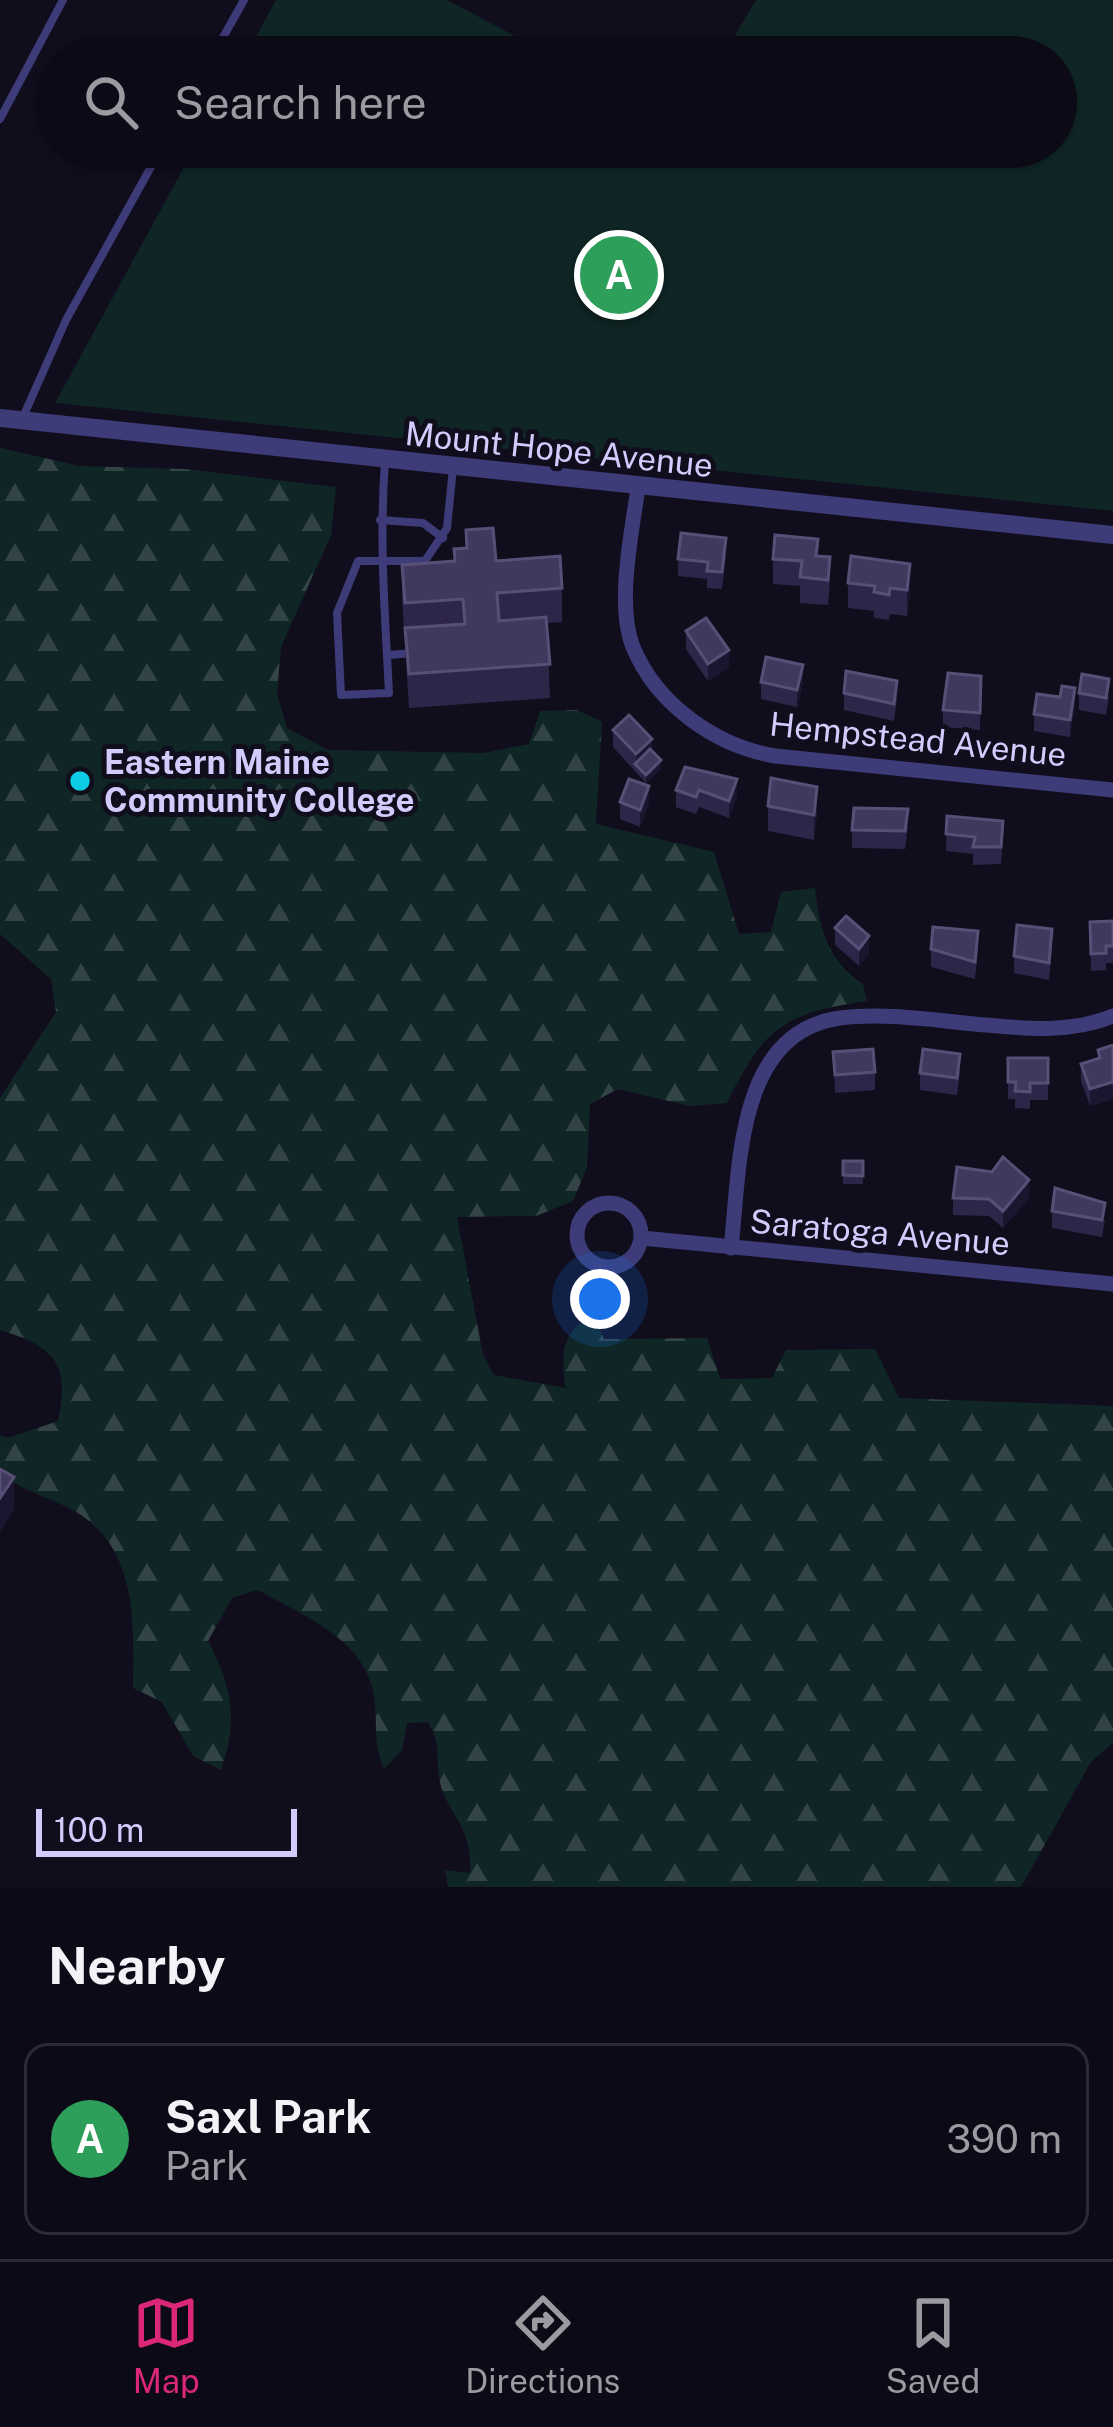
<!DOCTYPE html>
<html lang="en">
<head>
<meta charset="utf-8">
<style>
  :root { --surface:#0c0a16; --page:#15131f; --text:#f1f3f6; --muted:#9a9aa1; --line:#2c2b35; --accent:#db2777 }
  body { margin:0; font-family:"Public Sans",sans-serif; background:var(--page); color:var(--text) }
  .scale { position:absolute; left:36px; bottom:30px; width:261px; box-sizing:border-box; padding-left:12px; border:6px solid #d2ccfc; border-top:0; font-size:33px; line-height:42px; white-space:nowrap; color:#d2ccfc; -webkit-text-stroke:9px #100d1d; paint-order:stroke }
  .you { position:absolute; left:600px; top:1299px; width:42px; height:42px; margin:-30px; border:9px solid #fff; border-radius:50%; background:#1a73e8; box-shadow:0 0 0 18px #1a73e833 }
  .badge { display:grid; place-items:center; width:78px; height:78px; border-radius:50%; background:var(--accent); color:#fff; font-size:39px; font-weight:700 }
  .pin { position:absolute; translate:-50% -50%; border:6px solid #fff; box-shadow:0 3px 12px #0006 }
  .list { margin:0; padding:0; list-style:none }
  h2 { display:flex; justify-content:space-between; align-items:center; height:156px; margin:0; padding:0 48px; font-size:51px }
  h2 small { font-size:39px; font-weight:400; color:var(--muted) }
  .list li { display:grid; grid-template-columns:78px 1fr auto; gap:36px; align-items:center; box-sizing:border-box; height:192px; margin:0 24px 24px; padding:0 24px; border:3px solid var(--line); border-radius:24px }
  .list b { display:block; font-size:45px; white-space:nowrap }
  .list p { margin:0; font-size:39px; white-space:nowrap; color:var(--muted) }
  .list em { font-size:39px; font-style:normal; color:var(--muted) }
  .icon { flex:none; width:66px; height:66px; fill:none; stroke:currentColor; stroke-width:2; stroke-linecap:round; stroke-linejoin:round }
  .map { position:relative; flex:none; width:1113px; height:1887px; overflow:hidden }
  .search { position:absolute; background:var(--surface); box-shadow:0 3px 9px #0004; left:36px; right:36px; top:36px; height:132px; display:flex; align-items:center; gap:30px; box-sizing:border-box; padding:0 42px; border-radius:66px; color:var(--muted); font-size:45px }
  .sheet { height:372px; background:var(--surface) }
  nav { display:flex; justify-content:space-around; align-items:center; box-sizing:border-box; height:168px; border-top:3px solid var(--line); background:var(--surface); font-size:33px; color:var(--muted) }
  nav a { display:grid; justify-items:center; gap:6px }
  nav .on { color:var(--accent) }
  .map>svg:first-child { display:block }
  .forest { fill:url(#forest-firs) }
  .park { fill:#102626 }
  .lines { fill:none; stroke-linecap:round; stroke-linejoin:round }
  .service { stroke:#3e3b79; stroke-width:8 }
  .minor { stroke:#3e3b79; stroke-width:15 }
  .tertiary { stroke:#3e3b79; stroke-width:18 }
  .wall { fill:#2e2649 }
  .shaded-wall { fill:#1b1530 }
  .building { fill:#40385d; stroke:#574f76; stroke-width:3 }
  .poi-dot { fill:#0ecce5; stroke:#100d1d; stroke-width:4.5 }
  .labels { text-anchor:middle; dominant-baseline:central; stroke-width:10; stroke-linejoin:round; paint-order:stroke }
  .street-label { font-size:33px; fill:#d2ccfc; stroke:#100d1d }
  .poi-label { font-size:33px; font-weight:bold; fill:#d2ccfc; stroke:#100d1d; text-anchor:start }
</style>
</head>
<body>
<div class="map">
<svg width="1113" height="1887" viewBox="0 0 1113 1887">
  <defs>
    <pattern id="forest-firs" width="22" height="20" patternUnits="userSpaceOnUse" patternTransform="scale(3)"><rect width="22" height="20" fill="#102626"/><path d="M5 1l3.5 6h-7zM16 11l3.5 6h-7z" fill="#324446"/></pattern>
  </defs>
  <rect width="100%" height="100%" fill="#100d1d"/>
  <path class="forest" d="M 0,448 L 80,466 L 185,469 L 336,487 L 331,535 L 281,647 L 277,694 L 287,728 L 328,750 L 483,753 L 529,744 L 540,711 L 577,710 L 602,722 L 596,824 L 714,852 L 739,934 L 771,932 L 781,892 L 815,888 C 820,930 827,960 863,984 L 867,1001 C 784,1013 764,1027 727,1103 L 690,1106 L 618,1089 L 590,1104 L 587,1167 L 573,1201 L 536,1216 L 457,1217 L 483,1355 L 494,1375 L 566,1388 C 560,1354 562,1332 593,1314 L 604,1339 L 707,1338 L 720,1379 L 772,1378 L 786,1350 L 875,1349 L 899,1398 L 1113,1406 L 1113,1743 L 1091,1762 L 1021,1887 L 448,1887 L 445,1870 L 470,1873 C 473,1821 443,1812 439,1776 C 436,1753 441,1744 428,1722 L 407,1723 L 402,1750 L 384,1769 C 374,1745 377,1730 375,1704 C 371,1641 305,1617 258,1590 L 232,1598 L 208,1641 C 233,1688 238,1720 221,1770 L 193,1756 L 162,1702 L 133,1688 C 134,1619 138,1542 67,1507 C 43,1496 22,1489 0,1474 L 0,1435 L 8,1438 L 58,1421 C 70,1364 56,1347 0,1330 L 0,1098 L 56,1012 L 51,979 L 0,934 Z"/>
  <g class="park">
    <polygon points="276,0 447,0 555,57 245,57"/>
    <polygon points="756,0 1113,0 1113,511 55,403 195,147 1056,147 1056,57 722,57"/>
  </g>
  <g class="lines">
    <g class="service">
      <polyline points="212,57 244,0"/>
      <polyline points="0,119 63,0"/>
      <polyline points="23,417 66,320 162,147"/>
      <path d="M 385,462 C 379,540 385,615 389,693 L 341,695 L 337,613 L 358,561 L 425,561 L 447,528 L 453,468"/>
      <polyline points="380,520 423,523 443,538"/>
      <polyline points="387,655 415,653"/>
    </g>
    <g class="minor">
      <path d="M 638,488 C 632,531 616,605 633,647 C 657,705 716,746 775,756 L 1113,790"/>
      <circle cx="609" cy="1235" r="32"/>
      <polyline points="642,1238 1113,1284"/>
      <path d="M 731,1248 C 740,1171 735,1032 840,1018 C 887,1012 938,1021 986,1025 C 1029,1029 1072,1033 1113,1016"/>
    </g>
    <polyline class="tertiary" points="0,418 1113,535"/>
  </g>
  <g class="wall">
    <polygon points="466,530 496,561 562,588 562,622 547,623 550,698 409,708 402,599 402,565 454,561 466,548"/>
    <polygon points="726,555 722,589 707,588 707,579 678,576 678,559"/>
    <polygon points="818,556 830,583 828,605 800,603 800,586 773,584 773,559"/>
    <polygon points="848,583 910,589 907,616 890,614 889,620 874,618 874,611 848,608"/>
    <polygon points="686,631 729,667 708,681 686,649"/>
    <polygon points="981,676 980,730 943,727 943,710"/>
    <polygon points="761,682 803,682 797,707 761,699"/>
    <polygon points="844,693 897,698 894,721 844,710"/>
    <polygon points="1079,693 1109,696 1106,715 1079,710"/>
    <polygon points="1075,705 1070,737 1034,731 1034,714"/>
    <polygon points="613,730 652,751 661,769 646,783 613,747"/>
    <polygon points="685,767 737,796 729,818 699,807 696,814 676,807 676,790"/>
    <polygon points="620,802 649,803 640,827 620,819"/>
    <polygon points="768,806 817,813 814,840 768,831"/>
    <polygon points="947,816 1003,838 1001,864 973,865 973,854 946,851"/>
    <polygon points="908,826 905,849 852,848 852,830"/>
    <polygon points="1113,921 1113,963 1106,963 1106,970 1091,971 1090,922"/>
    <polygon points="835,928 869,953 859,966 835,945"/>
    <polygon points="1052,946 1049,980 1014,973 1014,956"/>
    <polygon points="931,949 978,949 975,979 931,967"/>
    <polygon points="1113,1045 1113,1099 1090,1106 1081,1081 1081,1064 1098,1058 1098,1050"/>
    <polygon points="833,1052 875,1072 875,1090 835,1093"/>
    <polygon points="1008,1058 1048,1058 1048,1100 1030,1100 1030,1109 1015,1108 1015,1099 1008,1099"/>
    <polygon points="960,1071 957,1095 920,1090 920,1073"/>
    <rect x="843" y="1161" width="20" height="23"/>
    <polygon points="953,1198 1029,1198 1003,1228 989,1216 953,1215"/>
    <polygon points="1052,1211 1105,1220 1102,1237 1052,1228"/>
  </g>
  <g class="shaded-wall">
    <polygon points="910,564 910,589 907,616 907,590"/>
    <polygon points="729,650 729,667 708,681 708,664"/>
    <polygon points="803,665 803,682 797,707 797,690"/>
    <polygon points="1075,688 1075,705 1070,737 1070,720"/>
    <polygon points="652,739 652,756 636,765 636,754"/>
    <polygon points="661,760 661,769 646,783 646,775"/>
    <polygon points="737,779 737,796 729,818 729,801"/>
    <polygon points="649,786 649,803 640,827 640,810"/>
    <polygon points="817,787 817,813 814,840 814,815"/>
    <polygon points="869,936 869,953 859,966 859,949"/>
    <polygon points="1112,1071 1113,1099 1090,1106 1090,1089"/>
    <polygon points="1029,1180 1029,1198 1003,1228 1003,1211"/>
    <polygon points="14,1477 14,1510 0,1532 0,1498"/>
  </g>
  <g class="building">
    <polygon points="493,528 496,561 560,556 562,588 497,593 499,621 546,617 550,664 409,674 405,628 465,624 463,599 405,603 402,565 455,561 454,549 467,548 466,530"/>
    <polygon points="681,533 726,538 722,572 707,571 708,562 678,559"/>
    <polygon points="775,535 818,539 816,556 830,557 828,580 800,577 802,561 773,559"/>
    <polygon points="851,556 910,564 907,590 890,588 889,595 874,592 875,586 848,583"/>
    <polygon points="706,618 729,650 708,664 686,631"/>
    <polygon points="766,657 803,665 797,690 761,682"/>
    <polygon points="846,671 897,681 894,704 844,693"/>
    <polygon points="948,673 981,676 980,713 943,710"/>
    <polygon points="1082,674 1109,679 1106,698 1079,693"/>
    <polygon points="1062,686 1075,688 1070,720 1034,714 1037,694 1060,697"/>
    <polygon points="629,715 652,739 636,754 613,730"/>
    <polygon points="650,749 661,760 646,775 635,764"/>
    <polygon points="685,767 737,779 729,801 699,790 696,797 676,790"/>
    <polygon points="771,778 817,787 814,815 768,806"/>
    <polygon points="629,779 649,786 640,810 620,802"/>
    <polygon points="854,808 908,809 905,831 852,830"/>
    <polygon points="947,816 1003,821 1001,847 973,847 975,837 946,834"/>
    <polygon points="846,916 869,936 859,949 835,928"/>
    <polygon points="1113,921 1113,946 1106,946 1106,953 1091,954 1090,922"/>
    <polygon points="1017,925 1052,929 1049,963 1014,956"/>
    <polygon points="933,927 978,931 975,962 931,949"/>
    <polygon points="1113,1045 1113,1082 1090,1089 1081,1064 1100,1058 1098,1050"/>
    <polygon points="873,1049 875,1072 835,1075 833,1052"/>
    <polygon points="923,1049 960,1054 957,1078 920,1073"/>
    <polygon points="1008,1058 1048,1058 1048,1083 1030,1083 1030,1092 1015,1091 1016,1082 1008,1082"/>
    <polygon points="1003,1157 1029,1180 1003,1211 989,1199 953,1198 957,1167 992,1172"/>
    <polygon points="843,1161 863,1161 863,1176 843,1175"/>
    <polygon points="1055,1188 1105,1203 1102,1220 1052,1211"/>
    <polygon points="0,1469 14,1477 0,1498"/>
  </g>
  <circle class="poi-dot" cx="80" cy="781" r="12"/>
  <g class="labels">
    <g class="street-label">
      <text transform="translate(559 449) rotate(6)">Mount Hope Avenue</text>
      <text transform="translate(918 739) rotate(6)">Hempstead Avenue</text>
      <text transform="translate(880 1232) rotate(5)">Saratoga Avenue</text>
    </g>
    <g class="poi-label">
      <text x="104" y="762">Eastern Maine<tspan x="104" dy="38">Community College</tspan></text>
    </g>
  </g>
</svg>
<div class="scale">100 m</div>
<div class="you"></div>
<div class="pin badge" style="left:619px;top:275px;background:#2e9e5b">A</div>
<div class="search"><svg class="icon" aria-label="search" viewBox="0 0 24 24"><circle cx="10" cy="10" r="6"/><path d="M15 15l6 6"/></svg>Search here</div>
</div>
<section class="sheet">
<h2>Nearby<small></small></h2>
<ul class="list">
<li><span class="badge" style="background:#2e9e5b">A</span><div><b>Saxl Park</b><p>Park</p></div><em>390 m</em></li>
</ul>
</section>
<nav>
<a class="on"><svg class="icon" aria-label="map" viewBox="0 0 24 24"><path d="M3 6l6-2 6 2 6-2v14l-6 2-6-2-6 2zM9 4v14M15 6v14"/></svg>Map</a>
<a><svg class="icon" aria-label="directions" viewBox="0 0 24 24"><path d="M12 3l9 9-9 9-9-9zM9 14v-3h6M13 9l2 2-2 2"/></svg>Directions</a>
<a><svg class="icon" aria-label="saved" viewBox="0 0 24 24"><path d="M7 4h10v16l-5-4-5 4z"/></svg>Saved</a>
</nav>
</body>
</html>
